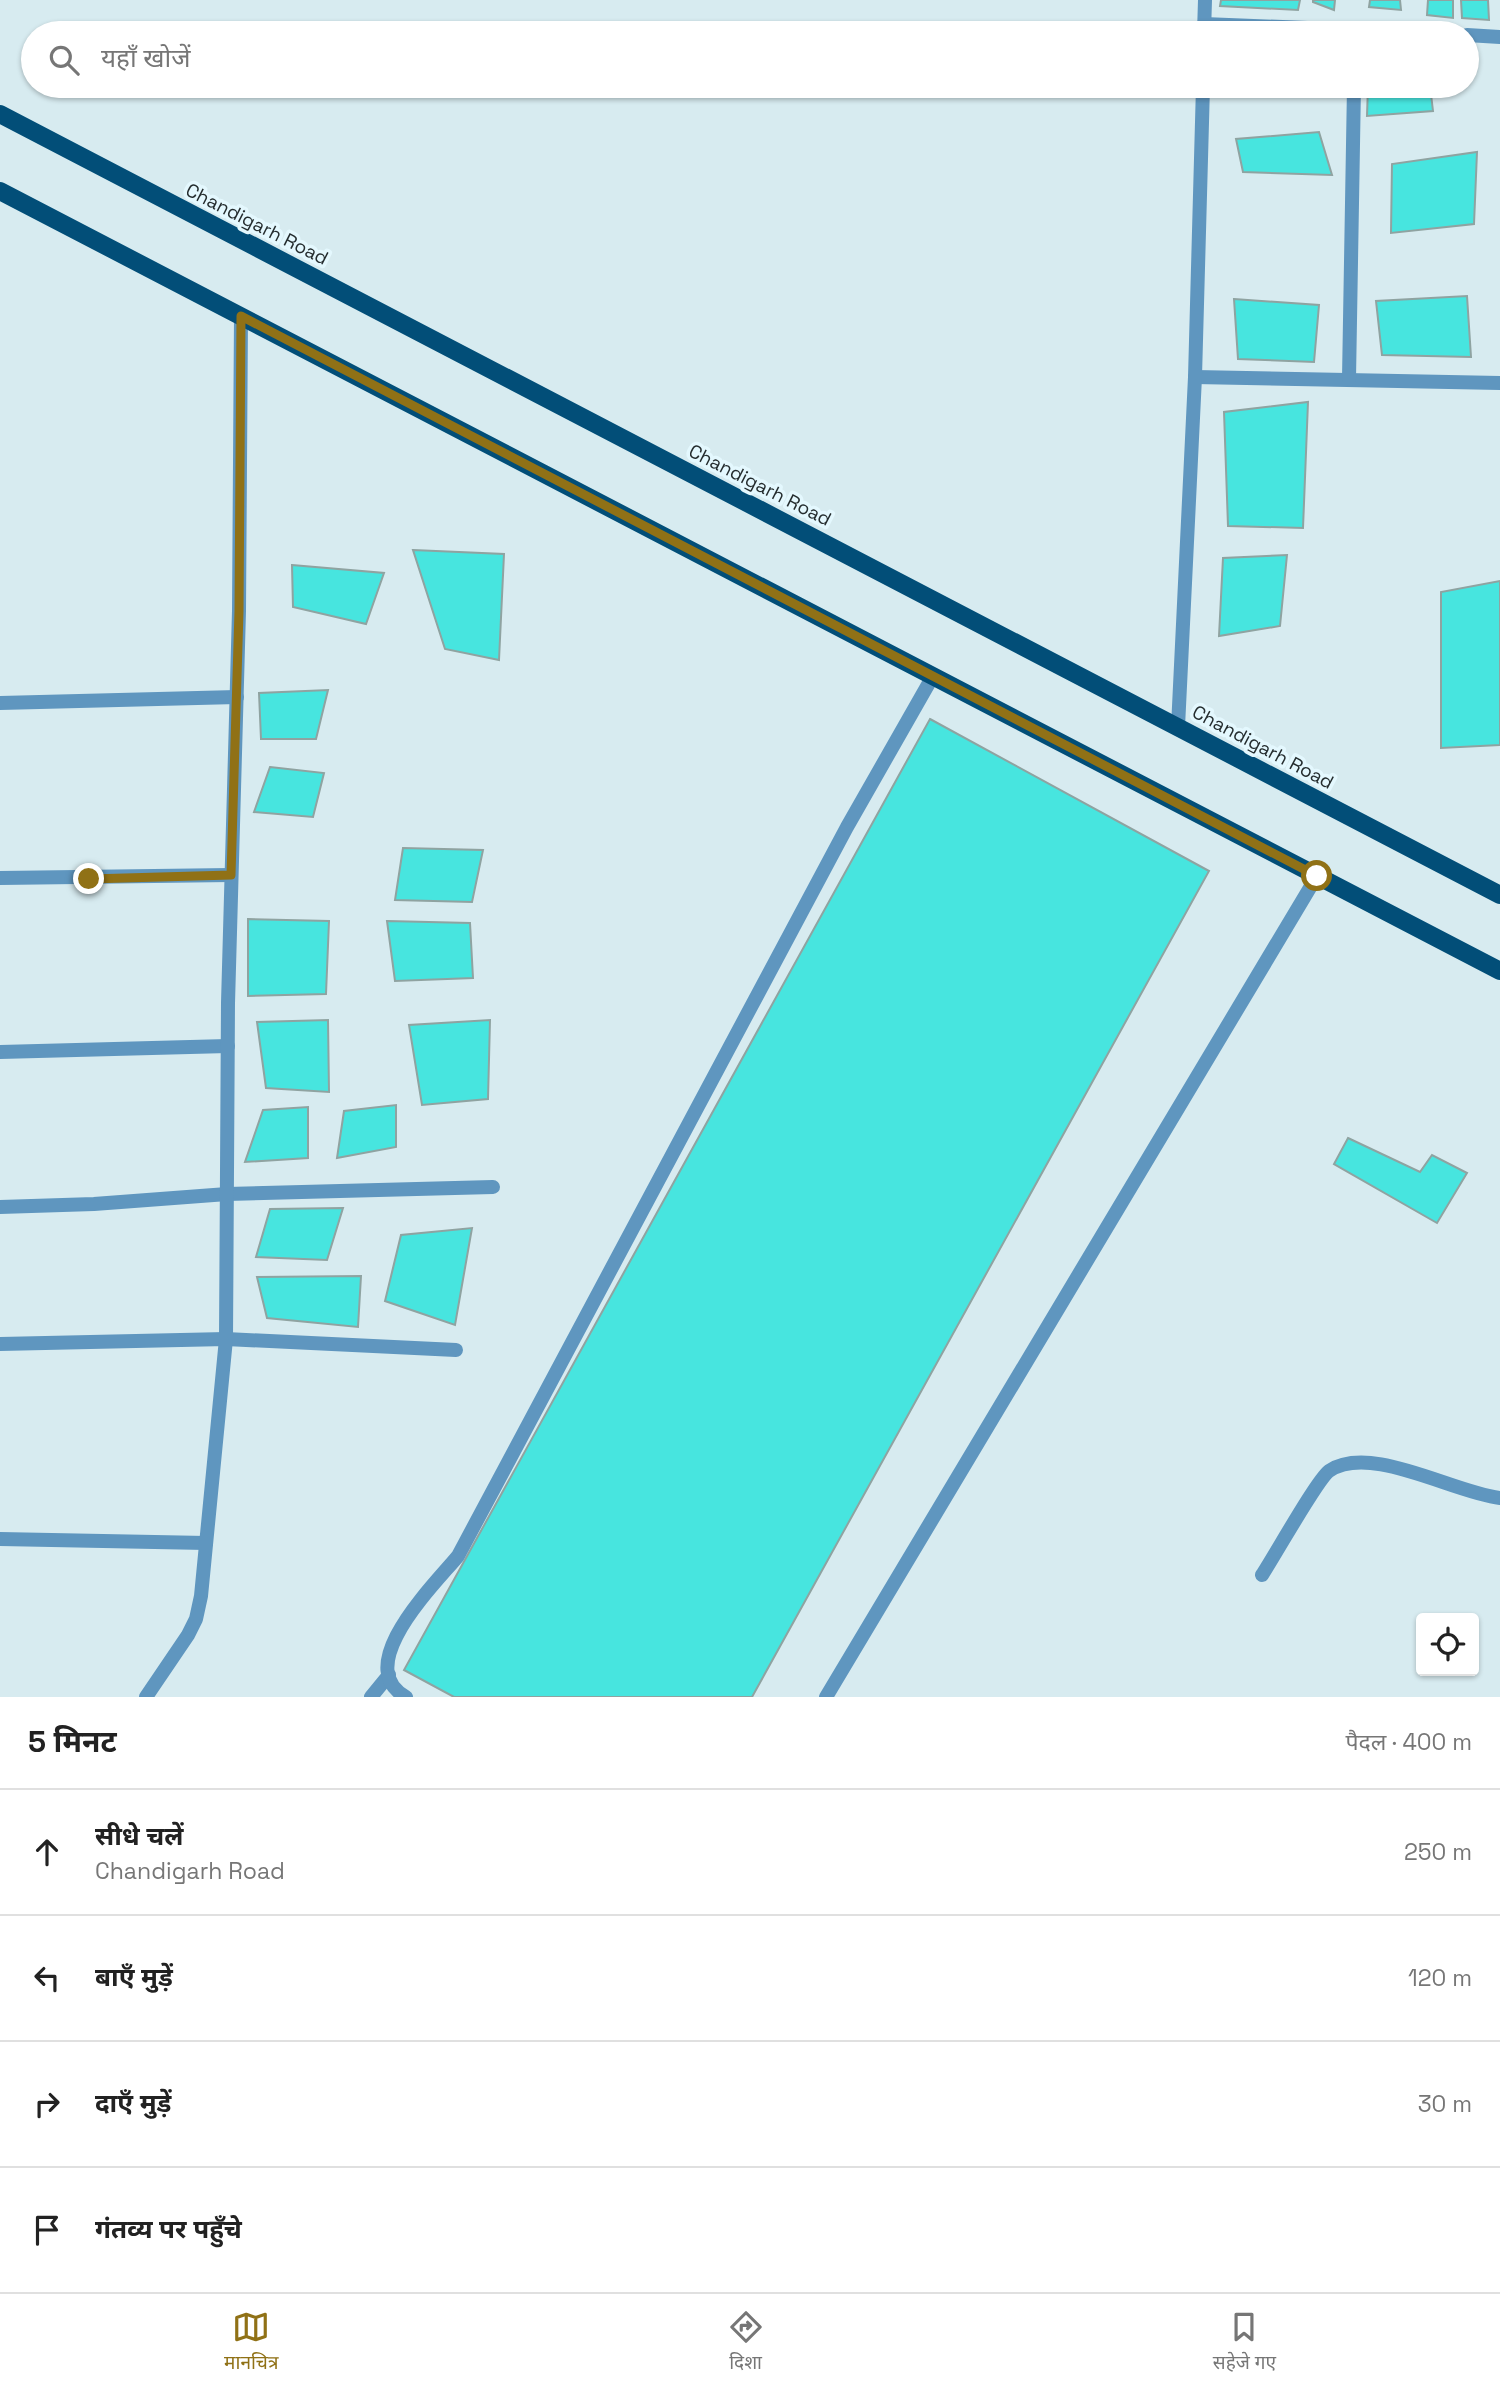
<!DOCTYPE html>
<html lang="hi">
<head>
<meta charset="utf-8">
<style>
  :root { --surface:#fff; --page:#f6f6f6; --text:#222; --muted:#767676; --line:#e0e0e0; --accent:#907116 }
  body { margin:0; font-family:"Space Grotesk","Noto Sans Devanagari",sans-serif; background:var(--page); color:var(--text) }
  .controls { position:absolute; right:21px; bottom:21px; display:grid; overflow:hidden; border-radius:7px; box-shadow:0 2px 5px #0004 }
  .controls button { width:63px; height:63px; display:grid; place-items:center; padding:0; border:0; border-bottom:2px solid var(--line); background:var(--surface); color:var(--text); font:35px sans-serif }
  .stop { position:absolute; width:21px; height:21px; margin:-16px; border:5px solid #907116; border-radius:50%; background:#fff }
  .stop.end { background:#907116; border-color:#fff; box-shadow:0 2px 7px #0008 }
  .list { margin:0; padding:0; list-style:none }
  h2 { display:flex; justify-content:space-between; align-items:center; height:91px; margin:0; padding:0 28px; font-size:30px }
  h2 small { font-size:23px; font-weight:400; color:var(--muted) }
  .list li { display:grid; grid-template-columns:46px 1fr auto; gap:21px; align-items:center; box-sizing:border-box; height:126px; padding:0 28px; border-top:2px solid var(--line) }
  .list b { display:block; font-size:26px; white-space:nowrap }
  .list p { margin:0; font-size:23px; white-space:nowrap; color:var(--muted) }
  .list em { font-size:23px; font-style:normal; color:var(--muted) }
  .icon { flex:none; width:38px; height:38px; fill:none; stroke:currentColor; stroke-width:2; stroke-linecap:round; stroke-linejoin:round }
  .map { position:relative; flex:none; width:1500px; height:1697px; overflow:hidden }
  .search { position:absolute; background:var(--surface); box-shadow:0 2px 5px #0004; left:21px; right:21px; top:21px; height:77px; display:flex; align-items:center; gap:18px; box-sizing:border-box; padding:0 24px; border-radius:38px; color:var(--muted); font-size:26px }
  .sheet { height:595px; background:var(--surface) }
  nav { display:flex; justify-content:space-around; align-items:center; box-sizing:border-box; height:98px; border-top:2px solid var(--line); background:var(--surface); font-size:19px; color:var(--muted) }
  nav a { display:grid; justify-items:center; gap:4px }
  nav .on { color:var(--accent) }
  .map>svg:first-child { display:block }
  .building { fill:#47e5df; stroke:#8fa3a1; stroke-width:2 }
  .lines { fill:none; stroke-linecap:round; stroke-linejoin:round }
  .lane { stroke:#5f96bf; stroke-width:14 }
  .street { stroke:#5f96bf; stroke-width:14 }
  .primary { stroke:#024e78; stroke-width:18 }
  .route { stroke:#907116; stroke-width:9 }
  .labels { text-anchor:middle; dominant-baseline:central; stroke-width:7; stroke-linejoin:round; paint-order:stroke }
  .street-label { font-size:19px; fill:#252d2f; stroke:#e4f8fe }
</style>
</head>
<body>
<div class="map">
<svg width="1500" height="1697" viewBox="0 0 1500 1697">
  <rect width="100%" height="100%" fill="#d7ebf0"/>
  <g class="building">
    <polygon points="1221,0 1300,0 1298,10 1220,6"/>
    <polygon points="1313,0 1335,0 1334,10 1313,2"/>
    <polygon points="1370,0 1400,0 1401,10 1369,7"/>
    <polygon points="1428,0 1453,0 1453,18 1427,15"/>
    <polygon points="1461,0 1488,0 1489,20 1462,18"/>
    <polygon points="1368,86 1430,86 1433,111 1367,116"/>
    <polygon points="1319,132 1332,175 1243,172 1236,139"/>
    <polygon points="1477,152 1474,224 1391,233 1392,164"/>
    <polygon points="1467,296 1471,357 1382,355 1376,301"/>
    <polygon points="1234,299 1319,305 1314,362 1238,359"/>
    <polygon points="1308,402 1303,528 1228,526 1224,412"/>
    <polygon points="413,550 504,554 499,660 445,649"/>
    <polygon points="1287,555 1280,626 1219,636 1223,558"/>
    <polygon points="292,565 384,573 366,624 293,607"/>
    <polygon points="1500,581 1500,745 1441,748 1441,592"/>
    <polygon points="328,690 316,739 261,739 259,693"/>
    <polygon points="930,719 1209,871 752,1697 454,1697 404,1670"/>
    <polygon points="270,767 324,773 313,817 254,812"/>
    <polygon points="403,848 483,850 472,902 395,900"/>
    <polygon points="248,919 329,921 326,994 248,996"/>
    <polygon points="387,921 470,923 473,978 395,981"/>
    <polygon points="328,1020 329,1092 266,1088 257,1022"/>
    <polygon points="490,1020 488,1099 422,1105 409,1025"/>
    <polygon points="396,1105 396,1147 337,1158 344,1111"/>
    <polygon points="308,1107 308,1158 245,1162 263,1110"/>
    <polygon points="1348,1138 1420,1172 1432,1155 1467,1173 1437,1223 1334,1164"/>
    <polygon points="343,1208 327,1260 256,1257 270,1209"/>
    <polygon points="472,1228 455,1325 385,1301 401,1235"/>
    <polygon points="361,1276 358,1327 267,1318 257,1277"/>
  </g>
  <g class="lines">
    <g class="lane">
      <path d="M 1262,1575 C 1274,1557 1317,1480 1329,1471 C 1370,1443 1454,1493 1500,1498"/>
      <polyline points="371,1697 389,1675"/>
      <path d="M 406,1697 C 350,1666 436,1583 458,1556 L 847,827 L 933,676"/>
    </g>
    <g class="street">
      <polyline points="1204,24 1434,33"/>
      <polyline points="1204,33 1205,0"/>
      <polyline points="1467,35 1500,37"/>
      <polyline points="1195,377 1500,383"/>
      <polyline points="1349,379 1354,86"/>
      <polyline points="0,703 237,697"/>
      <polyline points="1178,727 1195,377 1203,86"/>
      <polyline points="0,878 231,875"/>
      <polyline points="0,1052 228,1046"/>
      <polyline points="0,1207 94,1204 227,1194 493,1187"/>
      <polyline points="0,1344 226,1339 456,1350"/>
      <polyline points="0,1539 206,1543"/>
      <polyline points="146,1697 188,1635 196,1619 201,1596 226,1339 228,1003 239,611 241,316"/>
      <polyline points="826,1697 1317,876"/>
    </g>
    <g class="primary">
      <polyline points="0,114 1500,895"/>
      <polyline points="0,191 1500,971"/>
    </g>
  </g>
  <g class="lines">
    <polyline class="route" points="89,879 231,875 239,611 241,316 1317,876"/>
  </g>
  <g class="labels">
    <g class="street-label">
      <text transform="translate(257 224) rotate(27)">Chandigarh Road</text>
      <text transform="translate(760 485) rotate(27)">Chandigarh Road</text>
      <text transform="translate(1263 747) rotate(28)">Chandigarh Road</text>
    </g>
  </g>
</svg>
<div class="controls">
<button><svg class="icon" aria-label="locate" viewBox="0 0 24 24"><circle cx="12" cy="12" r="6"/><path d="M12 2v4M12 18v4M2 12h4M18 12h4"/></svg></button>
</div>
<div class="stop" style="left:1317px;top:876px"></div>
<div class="stop end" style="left:89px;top:879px"></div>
<div class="search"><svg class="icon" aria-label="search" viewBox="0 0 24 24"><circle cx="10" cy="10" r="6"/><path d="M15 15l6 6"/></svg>यहाँ खोजें</div>
</div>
<section class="sheet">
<h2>5 मिनट<small>पैदल · 400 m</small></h2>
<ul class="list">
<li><svg class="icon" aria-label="ahead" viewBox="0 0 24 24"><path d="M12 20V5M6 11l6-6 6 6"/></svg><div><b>सीधे चलें</b><p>Chandigarh Road</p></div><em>250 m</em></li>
<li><svg class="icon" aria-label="left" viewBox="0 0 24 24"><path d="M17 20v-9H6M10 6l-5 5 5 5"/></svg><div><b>बाएँ मुड़ें</b></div><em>120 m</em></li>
<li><svg class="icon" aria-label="right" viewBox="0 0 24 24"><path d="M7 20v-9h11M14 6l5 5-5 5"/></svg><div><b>दाएँ मुड़ें</b></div><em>30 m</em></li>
<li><svg class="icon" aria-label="arrive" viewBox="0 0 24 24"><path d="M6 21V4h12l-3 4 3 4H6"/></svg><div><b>गंतव्य पर पहुँचे</b></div></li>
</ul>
</section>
<nav>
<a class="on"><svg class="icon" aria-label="map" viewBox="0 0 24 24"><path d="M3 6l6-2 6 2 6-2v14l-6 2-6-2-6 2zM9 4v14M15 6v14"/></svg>मानचित्र</a>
<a><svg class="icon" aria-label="directions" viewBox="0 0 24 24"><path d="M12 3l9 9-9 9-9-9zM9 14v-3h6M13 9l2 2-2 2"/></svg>दिशा</a>
<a><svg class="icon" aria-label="saved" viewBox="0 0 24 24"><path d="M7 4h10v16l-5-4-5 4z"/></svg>सहेजे गए</a>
</nav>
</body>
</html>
